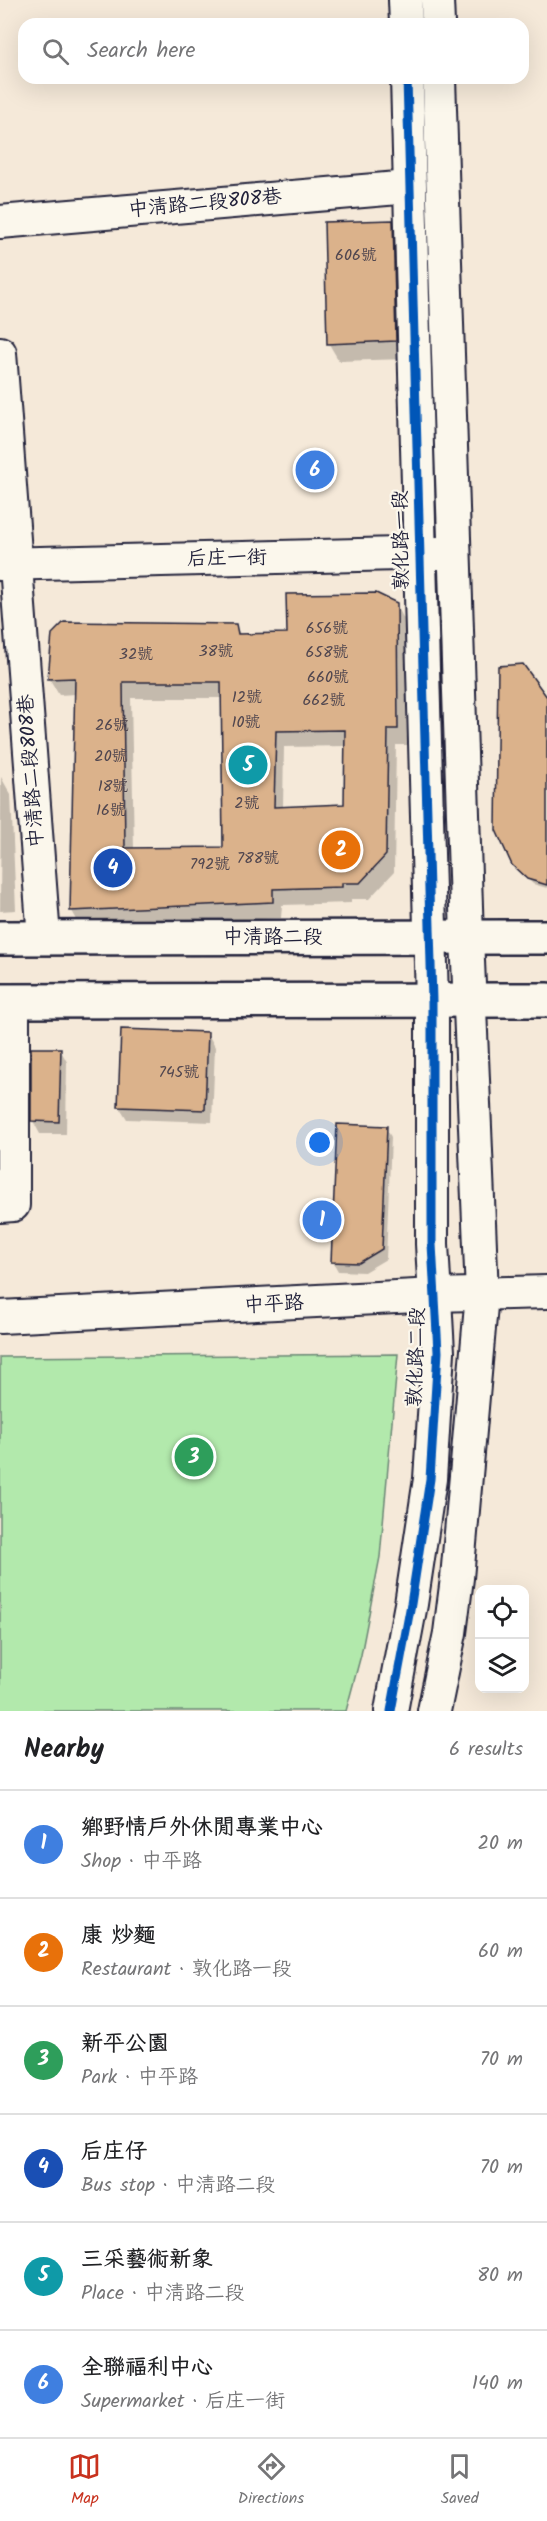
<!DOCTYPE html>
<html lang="en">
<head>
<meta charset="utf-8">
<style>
  :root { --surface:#fff; --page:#f2f2f2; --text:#202124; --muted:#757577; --line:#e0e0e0; --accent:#c8321e }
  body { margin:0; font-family:Kalam,"LXGW WenKai TC",sans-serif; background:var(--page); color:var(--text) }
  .controls { position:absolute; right:18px; bottom:18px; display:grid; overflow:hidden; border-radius:12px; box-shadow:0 6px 24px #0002 }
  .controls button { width:54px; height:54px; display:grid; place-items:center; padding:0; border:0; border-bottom:2px solid var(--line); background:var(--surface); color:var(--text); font:30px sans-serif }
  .you { position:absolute; left:320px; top:1143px; width:21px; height:21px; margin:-15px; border:4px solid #fff; border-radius:50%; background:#1a73e8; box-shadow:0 0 0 9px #1a73e833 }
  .badge { display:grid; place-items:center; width:39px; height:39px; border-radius:50%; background:var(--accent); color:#fff; font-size:20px; font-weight:700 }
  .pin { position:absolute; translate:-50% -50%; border:3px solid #fff; box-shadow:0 2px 6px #0006 }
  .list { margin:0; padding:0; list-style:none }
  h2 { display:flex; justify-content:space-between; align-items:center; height:78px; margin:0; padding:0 24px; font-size:26px }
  h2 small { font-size:20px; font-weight:400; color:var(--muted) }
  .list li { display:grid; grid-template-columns:39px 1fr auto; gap:18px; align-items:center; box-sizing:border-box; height:108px; padding:0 24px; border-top:2px solid var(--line) }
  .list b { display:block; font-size:22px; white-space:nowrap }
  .list p { margin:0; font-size:20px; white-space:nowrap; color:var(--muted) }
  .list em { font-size:20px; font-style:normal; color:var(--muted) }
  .icon { flex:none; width:33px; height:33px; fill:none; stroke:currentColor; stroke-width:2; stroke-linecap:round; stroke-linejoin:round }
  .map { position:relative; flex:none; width:547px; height:1711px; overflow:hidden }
  .search { position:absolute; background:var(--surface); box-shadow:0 6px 24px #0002; left:18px; right:18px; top:18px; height:66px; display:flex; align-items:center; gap:15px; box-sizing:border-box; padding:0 21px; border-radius:18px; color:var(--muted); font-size:22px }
  .sheet { height:726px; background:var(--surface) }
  nav { display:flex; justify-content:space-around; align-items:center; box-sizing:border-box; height:84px; border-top:2px solid var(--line); background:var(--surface); font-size:16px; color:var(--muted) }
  nav a { display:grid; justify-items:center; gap:3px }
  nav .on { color:var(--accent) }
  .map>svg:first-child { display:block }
  .green { fill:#b2e9ac; stroke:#6a8674; stroke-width:1.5 }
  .shadow { fill:#0003; fill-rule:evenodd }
  .building { fill:#dbb28b; stroke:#22223b; stroke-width:1.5; fill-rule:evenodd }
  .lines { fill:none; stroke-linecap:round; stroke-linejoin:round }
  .minor-casing { stroke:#22223b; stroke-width:36 }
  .major-casing { stroke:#22223b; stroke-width:38 }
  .minor { stroke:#fbf7ec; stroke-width:32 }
  .major { stroke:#fbf7ec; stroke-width:33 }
  .cycleway-casing { stroke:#fbf7ec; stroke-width:13 }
  .cycleway { stroke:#0057b8; stroke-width:9 }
  .labels { text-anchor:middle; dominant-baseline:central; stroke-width:4.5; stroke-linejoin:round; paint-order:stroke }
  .number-label { font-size:16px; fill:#50464f }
  .street-label { font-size:20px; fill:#22223b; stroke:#fbf7ec }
</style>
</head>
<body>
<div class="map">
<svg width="547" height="1711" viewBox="0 0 547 1711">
  <rect width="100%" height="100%" fill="#f5e9d9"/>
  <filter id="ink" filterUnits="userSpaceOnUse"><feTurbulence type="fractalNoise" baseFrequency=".0167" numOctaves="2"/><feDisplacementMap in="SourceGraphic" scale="12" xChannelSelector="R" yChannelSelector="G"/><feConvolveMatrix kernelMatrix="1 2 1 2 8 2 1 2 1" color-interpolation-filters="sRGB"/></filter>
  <g filter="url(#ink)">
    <polygon class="green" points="398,1354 380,1557 361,1655 346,1711 0,1711 0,1357"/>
    <g class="shadow">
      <polygon points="392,221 402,239 406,359 339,361 329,344"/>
      <path d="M 396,604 L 405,621 L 407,745 L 396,745 L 394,872 L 369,899 L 351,899 L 351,903 L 282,905 L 281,918 L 81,927 L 72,911 L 76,694 L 59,695 L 49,678 L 236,626 L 241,636 L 288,635 ZM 131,698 L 222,698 L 225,849 L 134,849 ZM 346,746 L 345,805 L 283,808 L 284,747 Z"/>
      <polygon points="547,699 547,888 533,884 513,865"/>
      <polygon points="1,777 11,795 16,910 0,911"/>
      <polygon points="208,1034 215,1047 212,1122 127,1119 119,1106"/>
      <polygon points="60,1049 67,1062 66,1134 40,1134 33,1121"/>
      <polygon points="386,1128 391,1137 386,1259 364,1272 338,1271 333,1262"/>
    </g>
    <g class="building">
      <polygon points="393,220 396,341 327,344 324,222"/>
      <path d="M 376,593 L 397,603 L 398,729 L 388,729 L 386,855 L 360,883 L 342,883 L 342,887 L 273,889 L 273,902 L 70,911 L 75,678 L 48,679 L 52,634 L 64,622 L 236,624 L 238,634 L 287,633 L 286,594 ZM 123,682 L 221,682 L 223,847 L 125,848 ZM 345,730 L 344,804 L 274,807 L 276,731 Z"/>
      <polygon points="523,664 547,697 547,885 527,879 512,865 496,830 498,666"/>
      <polygon points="121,1029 208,1032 205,1110 118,1107"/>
      <polygon points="31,1048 61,1048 59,1122 31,1121"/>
      <polygon points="337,1124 387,1126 382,1249 359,1263 331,1262"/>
    </g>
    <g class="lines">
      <g class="minor-casing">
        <g id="minor">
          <polyline points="405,0 406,24"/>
          <polyline points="437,0 438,24"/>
          <polyline points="0,222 410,187"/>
          <polyline points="0,353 44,938"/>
          <polyline points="0,564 440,553"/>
          <polyline points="0,1206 13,1205 13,1001"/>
          <polyline points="0,1317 436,1295 547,1292"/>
          <polyline points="391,1711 411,1604 430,1479 438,1352 432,1244 432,1001 407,78"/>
          <polyline points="434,1711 450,1633 457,1578 482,1294 467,937 439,78"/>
        </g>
      </g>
      <g class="major-casing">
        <g id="major">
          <polyline points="0,938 547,937"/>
          <polyline points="0,1001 547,1000"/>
        </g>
      </g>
      <use href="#minor" class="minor"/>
      <use href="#major" class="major"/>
      <g class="cycleway-casing">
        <polyline id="cycleway" points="391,1711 411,1604 430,1479 438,1352 432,1244 432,1001 407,78"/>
      </g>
      <use href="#cycleway" class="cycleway"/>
    </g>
  </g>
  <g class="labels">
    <g class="number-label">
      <text x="356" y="255">606號</text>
      <text x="327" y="628">656號</text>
      <text x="216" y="651">38號</text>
      <text x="327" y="652">658號</text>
      <text x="136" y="654">32號</text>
      <text x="328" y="677">660號</text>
      <text x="247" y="697">12號</text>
      <text x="324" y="700">662號</text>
      <text x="246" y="722">10號</text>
      <text x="112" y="725">26號</text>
      <text x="111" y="756">20號</text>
      <text x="113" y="786">18號</text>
      <text x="247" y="803">2號</text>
      <text x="111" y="810">16號</text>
      <text x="258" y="858">788號</text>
      <text x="210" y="864">792號</text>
      <text x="179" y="1072">745號</text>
    </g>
    <g class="street-label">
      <text transform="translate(205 204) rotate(-5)">中清路二段808巷</text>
      <text transform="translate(402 540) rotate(-91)">敦化路一段</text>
      <text transform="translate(227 559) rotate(-1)">后庄一街</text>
      <text transform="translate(32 771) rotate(-94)">中清路二段808巷</text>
      <text x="273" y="938">中清路二段</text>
      <text transform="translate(274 1305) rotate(-3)">中平路</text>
      <text transform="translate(417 1357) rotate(-88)">敦化路二段</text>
    </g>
  </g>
</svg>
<div class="controls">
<button><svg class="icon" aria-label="locate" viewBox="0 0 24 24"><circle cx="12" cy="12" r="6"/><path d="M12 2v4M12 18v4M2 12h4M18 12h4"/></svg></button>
<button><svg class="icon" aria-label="layers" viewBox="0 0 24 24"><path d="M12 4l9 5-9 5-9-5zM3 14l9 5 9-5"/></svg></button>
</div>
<div class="you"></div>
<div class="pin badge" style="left:322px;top:1220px;background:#3f7fe0">1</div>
<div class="pin badge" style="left:341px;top:850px;background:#e8710a">2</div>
<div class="pin badge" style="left:194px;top:1457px;background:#2e9e5b">3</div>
<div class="pin badge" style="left:113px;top:868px;background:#1a4fb4">4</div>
<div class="pin badge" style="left:248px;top:765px;background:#0f9aa8">5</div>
<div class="pin badge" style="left:315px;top:470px;background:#3f7fe0">6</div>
<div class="search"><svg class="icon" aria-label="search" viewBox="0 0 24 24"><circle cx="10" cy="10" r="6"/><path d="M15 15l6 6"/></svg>Search here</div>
</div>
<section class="sheet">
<h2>Nearby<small>6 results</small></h2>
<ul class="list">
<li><span class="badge" style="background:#3f7fe0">1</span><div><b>鄉野情戶外休閒專業中心</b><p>Shop · 中平路</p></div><em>20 m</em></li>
<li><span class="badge" style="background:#e8710a">2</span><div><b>康 炒麵</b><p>Restaurant · 敦化路一段</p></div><em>60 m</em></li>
<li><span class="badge" style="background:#2e9e5b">3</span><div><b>新平公園</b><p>Park · 中平路</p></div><em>70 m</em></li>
<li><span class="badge" style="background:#1a4fb4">4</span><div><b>后庄仔</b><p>Bus stop · 中清路二段</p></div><em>70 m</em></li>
<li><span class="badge" style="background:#0f9aa8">5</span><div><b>三采藝術新象</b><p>Place · 中清路二段</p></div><em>80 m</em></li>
<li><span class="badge" style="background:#3f7fe0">6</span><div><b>全聯福利中心</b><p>Supermarket · 后庄一街</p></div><em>140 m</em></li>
</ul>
</section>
<nav>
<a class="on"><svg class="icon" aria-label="map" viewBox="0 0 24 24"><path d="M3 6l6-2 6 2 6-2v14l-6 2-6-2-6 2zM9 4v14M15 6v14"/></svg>Map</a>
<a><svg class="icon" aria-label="directions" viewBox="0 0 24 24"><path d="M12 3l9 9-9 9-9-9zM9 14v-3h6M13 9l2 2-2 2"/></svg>Directions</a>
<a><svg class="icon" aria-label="saved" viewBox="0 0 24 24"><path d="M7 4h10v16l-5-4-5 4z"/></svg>Saved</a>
</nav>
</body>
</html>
